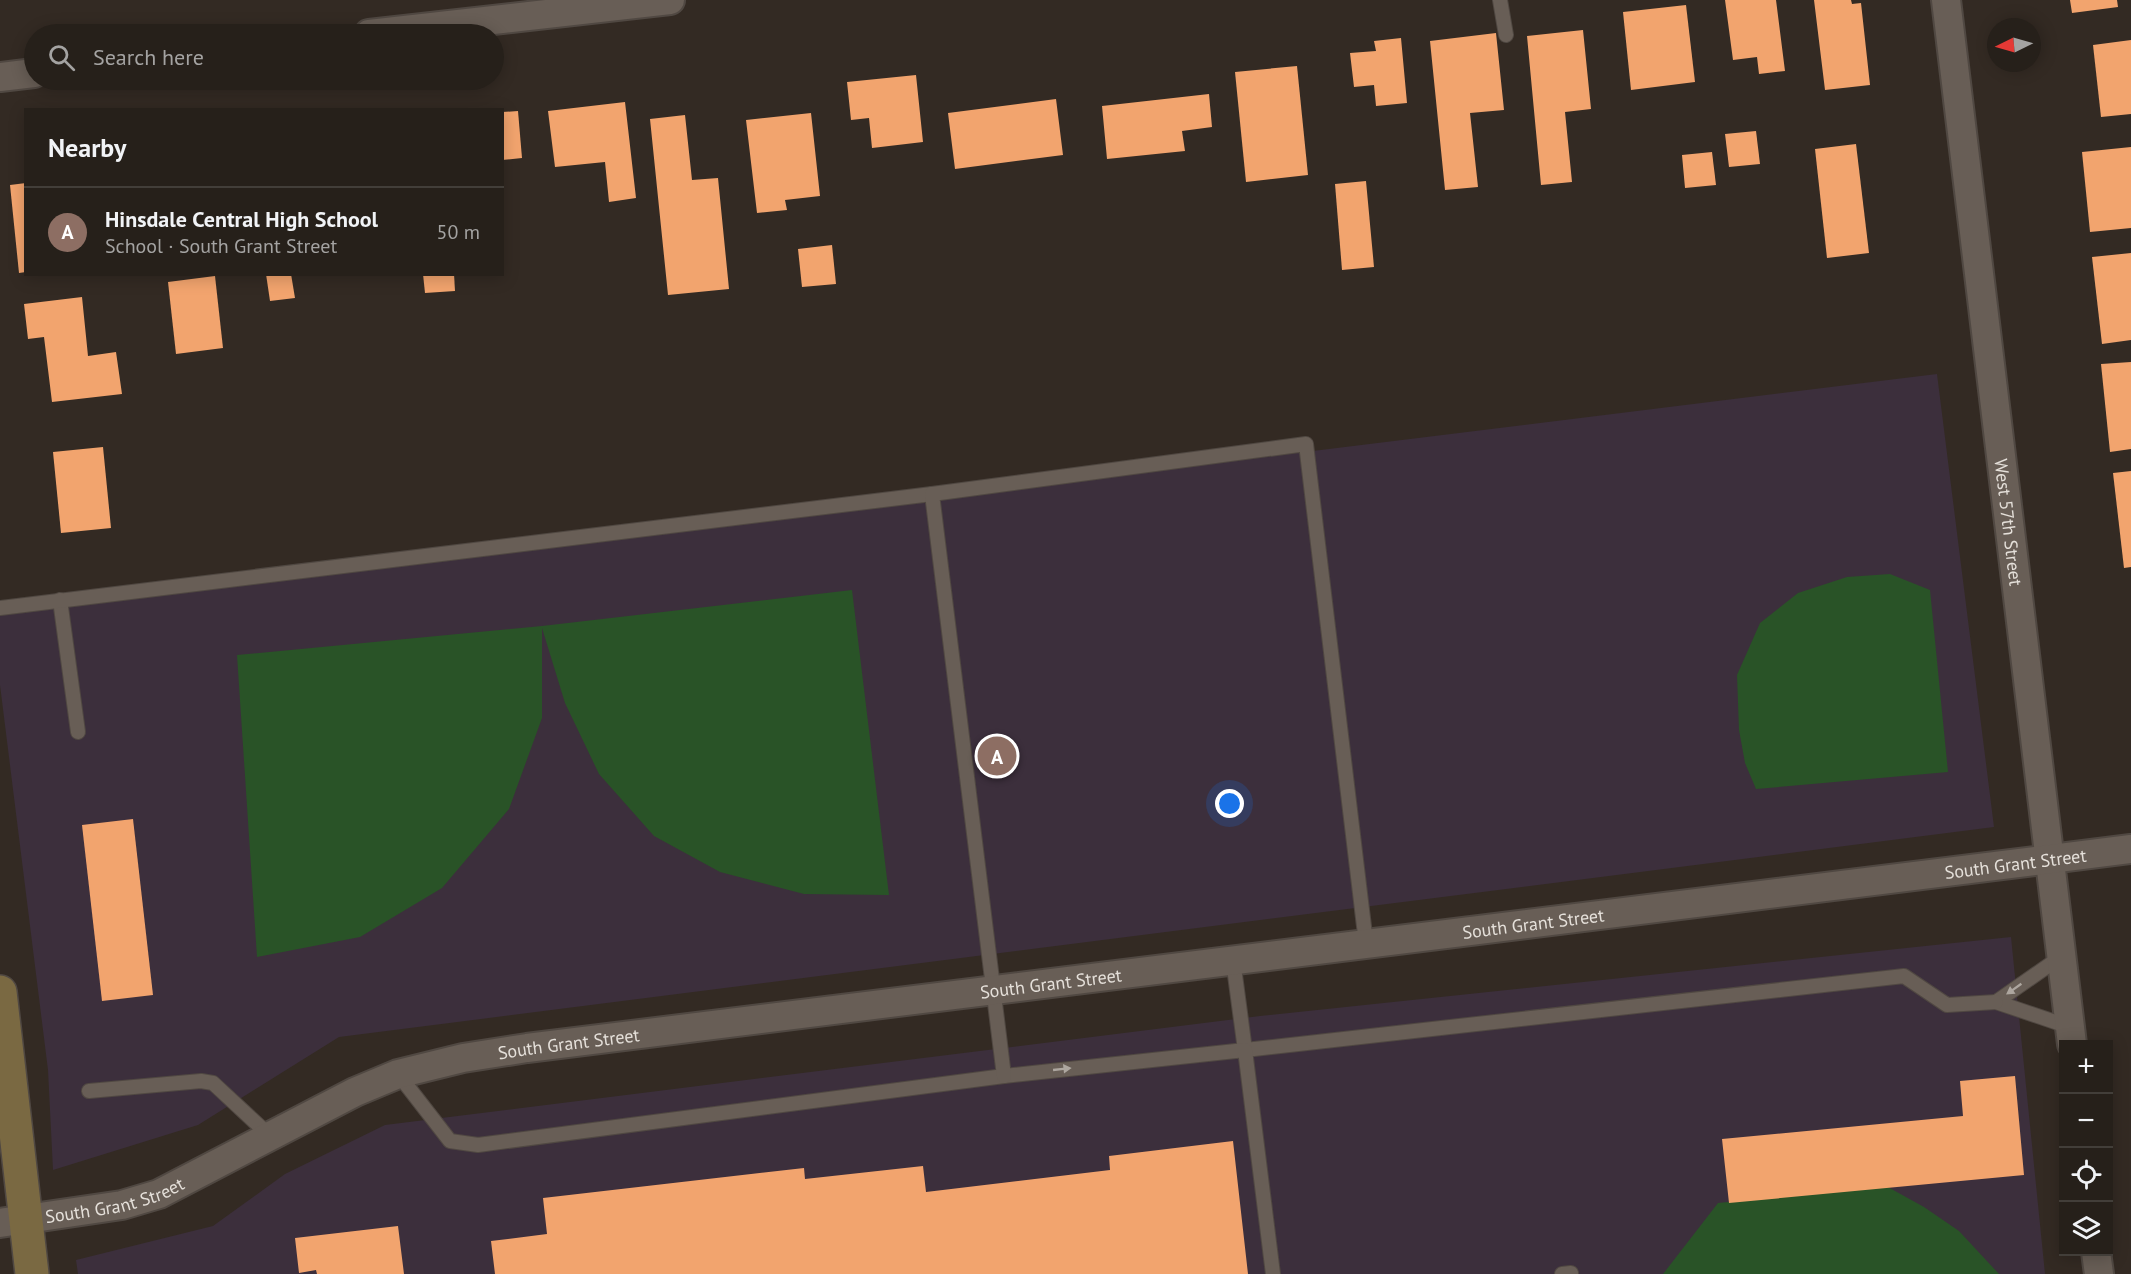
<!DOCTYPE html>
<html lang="en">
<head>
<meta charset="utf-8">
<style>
  :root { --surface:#26201a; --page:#322d27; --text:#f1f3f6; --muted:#a4a3a2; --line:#423e39; --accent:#d93025 }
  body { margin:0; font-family:"PT Sans",sans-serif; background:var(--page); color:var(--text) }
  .controls { position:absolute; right:18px; bottom:18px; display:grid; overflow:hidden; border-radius:0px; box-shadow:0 3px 15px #0003 }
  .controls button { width:54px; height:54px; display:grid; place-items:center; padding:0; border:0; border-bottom:2px solid var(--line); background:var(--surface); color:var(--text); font:30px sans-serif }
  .compass { position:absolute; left:1987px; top:18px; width:54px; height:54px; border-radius:50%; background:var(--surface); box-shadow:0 3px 15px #0003; rotate:265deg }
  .you { position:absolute; left:1230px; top:804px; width:21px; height:21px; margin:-15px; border:4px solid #fff; border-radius:50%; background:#1a73e8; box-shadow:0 0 0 9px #1a73e833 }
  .badge { display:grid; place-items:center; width:39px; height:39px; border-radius:50%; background:var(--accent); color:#fff; font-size:20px; font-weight:700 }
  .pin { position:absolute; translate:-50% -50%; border:3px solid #fff; box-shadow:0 2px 6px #0006 }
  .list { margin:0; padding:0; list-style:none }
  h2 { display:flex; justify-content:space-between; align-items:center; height:78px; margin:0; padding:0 24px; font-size:26px }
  h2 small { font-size:20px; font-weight:400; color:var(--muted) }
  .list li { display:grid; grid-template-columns:39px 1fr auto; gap:18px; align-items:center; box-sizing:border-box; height:90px; padding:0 24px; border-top:2px solid var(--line) }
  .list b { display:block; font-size:22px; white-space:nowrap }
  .list p { margin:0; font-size:20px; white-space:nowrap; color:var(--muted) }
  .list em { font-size:20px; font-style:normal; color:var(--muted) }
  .icon { flex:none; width:33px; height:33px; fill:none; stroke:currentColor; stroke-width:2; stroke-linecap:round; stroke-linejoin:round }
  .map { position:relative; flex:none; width:2131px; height:1274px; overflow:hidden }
  .search { position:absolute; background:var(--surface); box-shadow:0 3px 15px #0003; left:24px; top:24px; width:480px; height:66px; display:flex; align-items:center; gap:15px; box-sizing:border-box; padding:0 21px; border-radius:33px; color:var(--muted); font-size:22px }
  .panel { position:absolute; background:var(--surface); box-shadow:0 3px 15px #0003; left:24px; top:108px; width:480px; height:168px; border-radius:0px }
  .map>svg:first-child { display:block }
  .education { fill:#3c2f3c }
  .green { fill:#295327 }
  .building { fill:#f2a46e }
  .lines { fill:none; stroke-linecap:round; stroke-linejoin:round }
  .service-casing { stroke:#504842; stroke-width:16 }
  .minor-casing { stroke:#504842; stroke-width:32 }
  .secondary-casing { stroke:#504842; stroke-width:36 }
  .service { stroke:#685e56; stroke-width:14 }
  .minor { stroke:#685e56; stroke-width:28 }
  .secondary { stroke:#7a6942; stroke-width:33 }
  .oneway { fill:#ada69f }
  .labels { text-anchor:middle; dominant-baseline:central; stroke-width:6; stroke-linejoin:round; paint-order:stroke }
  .street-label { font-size:18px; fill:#e5e0da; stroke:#332a23 }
</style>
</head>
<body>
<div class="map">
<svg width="2131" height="1274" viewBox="0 0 2131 1274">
  <rect width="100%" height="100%" fill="#332a23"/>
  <g class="education">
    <polygon points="1937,374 1994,827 339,1037 198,1125 53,1170 48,1070 0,685 0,613"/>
    <polygon points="2011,937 2045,1274 78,1274 76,1260 213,1226 285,1174 385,1125 1260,1016"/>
  </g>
  <g class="green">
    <polygon points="1890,574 1930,590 1948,772 1756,789 1745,763 1739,730 1737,675 1760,623 1798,593 1847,577"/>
    <polygon points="852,590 889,895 804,894 720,872 654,836 599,774 565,703 542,628 542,718 509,809 442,888 360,937 257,957 237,655 542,626"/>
    <polygon points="1886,1186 1924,1207 1959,1231 1999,1274 1663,1274 1718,1203"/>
  </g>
  <g class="building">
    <polygon points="1725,0 1776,0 1785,71 1759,74 1757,57 1733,60"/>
    <polygon points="1814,0 1851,0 1852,4 1861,3 1870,85 1825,90"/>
    <polygon points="2070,0 2117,0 2118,7 2072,13"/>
    <polygon points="1686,5 1695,82 1631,90 1623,12"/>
    <polygon points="1583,30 1591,109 1565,112 1572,182 1541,185 1527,36"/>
    <polygon points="1496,33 1504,110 1470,113 1478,187 1445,190 1430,41"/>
    <polygon points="1401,38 1407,103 1376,106 1374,85 1354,87 1350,53 1376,51 1374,41"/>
    <polygon points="2131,40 2131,114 2101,117 2093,45"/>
    <polygon points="1297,66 1308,175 1246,182 1235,72"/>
    <polygon points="916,75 923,142 872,148 869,118 851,120 847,82"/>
    <polygon points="1209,94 1212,127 1182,131 1185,151 1107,159 1102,106"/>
    <polygon points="1056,99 1063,155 955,169 948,113"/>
    <polygon points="625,102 636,198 609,202 605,162 555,167 548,111"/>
    <polygon points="518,111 522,158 502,160 502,112"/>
    <polygon points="811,113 820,196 785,200 787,210 757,213 746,120"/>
    <polygon points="685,115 692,180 718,178 729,289 668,295 650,119"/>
    <polygon points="1756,131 1760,164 1729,167 1725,134"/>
    <polygon points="1856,144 1869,253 1827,258 1815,149"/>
    <polygon points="2131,147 2131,228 2090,232 2082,152"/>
    <polygon points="1712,152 1716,185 1685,188 1682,155"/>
    <polygon points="1366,181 1374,267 1342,270 1335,184"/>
    <polygon points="26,183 26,272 19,273 10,185"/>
    <polygon points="832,245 836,284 802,287 798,249"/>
    <polygon points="2131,253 2131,340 2102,344 2092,257"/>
    <polygon points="266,274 291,274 295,298 270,301"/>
    <polygon points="423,274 454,274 455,291 425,293"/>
    <polygon points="215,276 223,348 176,354 168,282"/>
    <polygon points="82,297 88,356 116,352 122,394 52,402 44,337 28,339 24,304"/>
    <polygon points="2131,362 2131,449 2110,452 2101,364"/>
    <polygon points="103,447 111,528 61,533 53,452"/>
    <polygon points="2131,471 2131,567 2124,568 2113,473"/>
    <polygon points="133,819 153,995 102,1001 82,825"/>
    <polygon points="2015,1076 2024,1175 1729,1203 1722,1139 1963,1116 1960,1081"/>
    <polygon points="1233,1141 1248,1274 495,1274 491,1241 547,1234 543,1198 804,1168 805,1179 923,1166 926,1192 1110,1170 1109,1156"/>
    <polygon points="398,1226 404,1274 317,1274 316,1270 299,1273 295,1238"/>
  </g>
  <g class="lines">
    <g class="service-casing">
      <g id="service">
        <polyline points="1500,0 1506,35"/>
        <polyline points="60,600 78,732"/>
        <polyline points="0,608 932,494"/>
        <polyline points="2062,956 1996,1002 2070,1027"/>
        <polyline points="1233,960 1245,1050 1904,976 1947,1005 1996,1002"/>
        <polyline points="398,1074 450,1141 478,1145 1004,1076 1245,1050 1273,1274"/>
        <polyline points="1004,1076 932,494 1306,444 1366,943"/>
        <polyline points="89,1091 201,1081 213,1083 270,1136"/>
        <polyline points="1562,1274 1571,1273"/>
      </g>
    </g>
    <g class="minor-casing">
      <g id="minor">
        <path id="s1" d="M 1946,0 L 2072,1044"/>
        <polyline points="369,34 670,0"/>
        <polyline points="0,77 34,73"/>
        <path id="s2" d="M 0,1223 L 122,1205 L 159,1194 L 355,1092 L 398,1074 L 463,1058 L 527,1048 L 2131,849"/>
        <polyline points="2096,1252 2099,1274"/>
      </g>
    </g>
    <g class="secondary-casing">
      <polyline id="secondary" points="0,992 32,1274"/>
    </g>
    <use href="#service" class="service"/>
    <use href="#minor" class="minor"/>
    <use href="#secondary" class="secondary"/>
  </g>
  <defs><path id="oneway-solid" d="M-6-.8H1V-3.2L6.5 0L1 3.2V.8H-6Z" transform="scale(1.5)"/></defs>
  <g class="oneway">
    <use href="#oneway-solid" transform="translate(2014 989) rotate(145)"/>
    <use href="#oneway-solid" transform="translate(1062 1069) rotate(-6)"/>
  </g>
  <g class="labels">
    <g class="street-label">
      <text stroke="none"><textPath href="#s1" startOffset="526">West 57th Street</textPath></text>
      <text stroke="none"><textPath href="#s2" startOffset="2061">South Grant Street</textPath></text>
      <text stroke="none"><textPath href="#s2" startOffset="1575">South Grant Street</textPath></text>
      <text stroke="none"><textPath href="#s2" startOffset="1089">South Grant Street</textPath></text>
      <text stroke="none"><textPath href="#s2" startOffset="603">South Grant Street</textPath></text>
      <text stroke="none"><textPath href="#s2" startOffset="117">South Grant Street</textPath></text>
    </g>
  </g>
</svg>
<div class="controls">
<button>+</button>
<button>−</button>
<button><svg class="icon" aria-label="locate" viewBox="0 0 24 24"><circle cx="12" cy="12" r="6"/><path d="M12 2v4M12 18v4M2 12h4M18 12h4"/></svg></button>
<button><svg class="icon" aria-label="layers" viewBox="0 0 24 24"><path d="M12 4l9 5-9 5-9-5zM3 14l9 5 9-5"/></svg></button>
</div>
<svg class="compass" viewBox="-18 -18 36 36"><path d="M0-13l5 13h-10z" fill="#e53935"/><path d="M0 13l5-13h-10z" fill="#a4a3a2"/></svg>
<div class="you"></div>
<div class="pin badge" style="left:997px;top:756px;background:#8d6e63">A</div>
<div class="search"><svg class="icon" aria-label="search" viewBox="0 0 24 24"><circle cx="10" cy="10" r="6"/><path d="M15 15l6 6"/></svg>Search here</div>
<section class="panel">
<h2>Nearby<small></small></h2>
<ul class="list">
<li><span class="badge" style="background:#8d6e63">A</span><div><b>Hinsdale Central High School</b><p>School · South Grant Street</p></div><em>50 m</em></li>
</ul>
</section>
</div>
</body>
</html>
